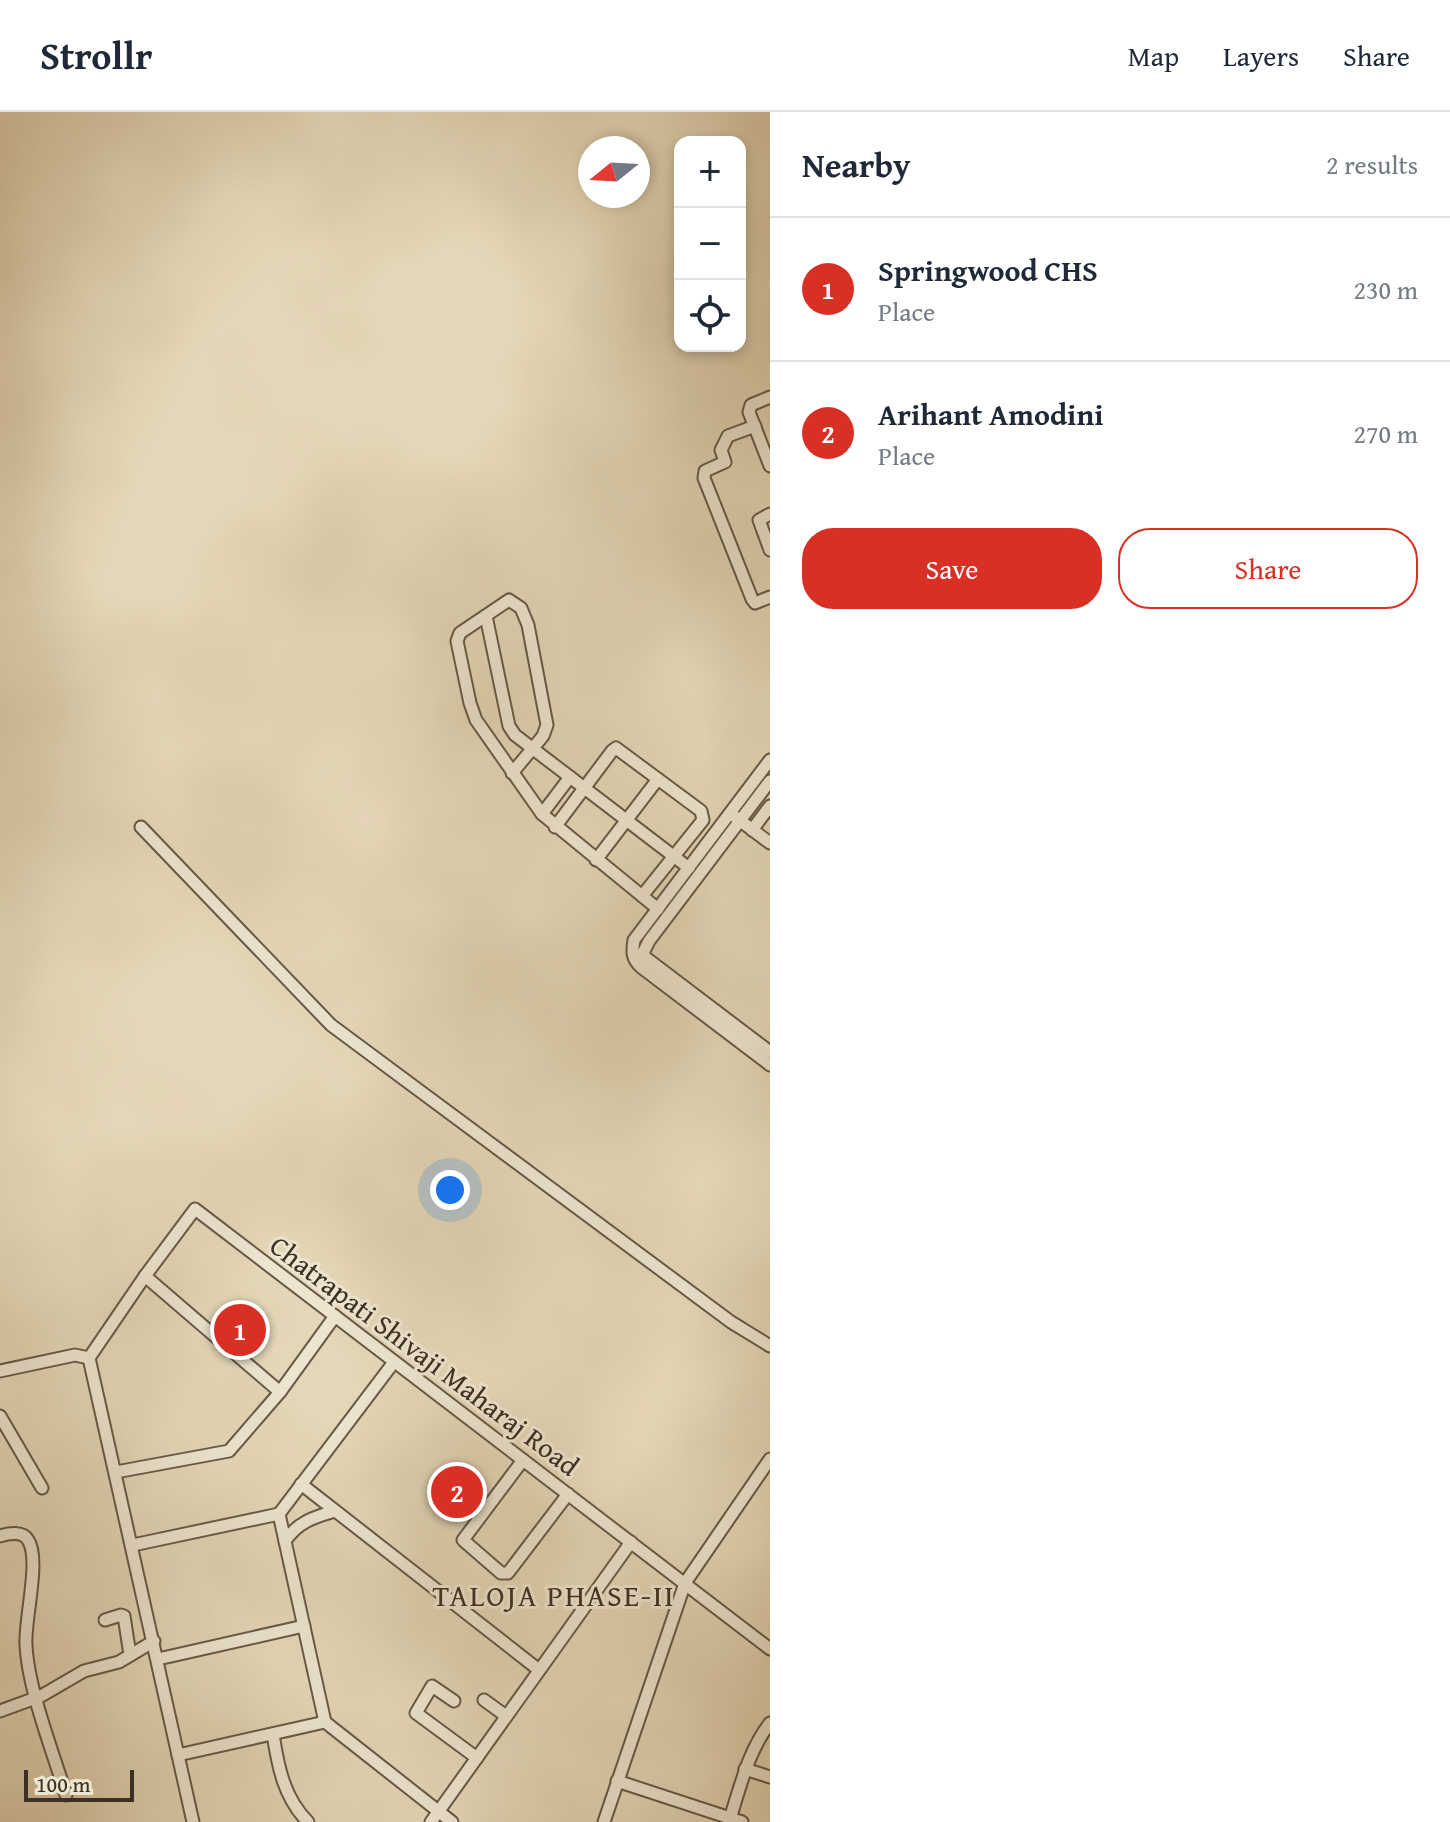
<!DOCTYPE html>
<html lang="en">
<head>
<meta charset="utf-8">
<style>
  :root { --surface:#fff; --page:#f2f2f3; --text:#1f2937; --muted:#747a83; --line:#e0e1e3; --accent:#d93025 }
  body { margin:0; font-family:"Gentium Book Plus",serif; background:var(--page); color:var(--text) }
  .controls { position:absolute; right:24px; top:24px; display:grid; overflow:hidden; border-radius:16px; box-shadow:0 4px 12px #0003 }
  .controls button { width:72px; height:72px; display:grid; place-items:center; padding:0; border:0; border-bottom:2px solid var(--line); background:var(--surface); color:var(--text); font:40px sans-serif }
  .compass { position:absolute; left:578px; top:24px; width:72px; height:72px; border-radius:50%; background:var(--surface); box-shadow:0 4px 12px #0003; rotate:252deg }
  .scale { position:absolute; left:24px; bottom:20px; width:110px; box-sizing:border-box; padding-left:8px; border:4px solid #3d2f22; border-top:0; font-size:22px; line-height:28px; white-space:nowrap; color:#3d2f22; -webkit-text-stroke:6px #ede5d0; paint-order:stroke }
  .you { position:absolute; left:450px; top:1078px; width:28px; height:28px; margin:-20px; border:6px solid #fff; border-radius:50%; background:#1a73e8; box-shadow:0 0 0 12px #1a73e833 }
  .badge { display:grid; place-items:center; width:52px; height:52px; border-radius:50%; background:var(--accent); color:#fff; font-size:26px; font-weight:700 }
  .pin { position:absolute; translate:-50% -50%; border:4px solid #fff; box-shadow:0 2px 8px #0006 }
  .list { margin:0; padding:0; list-style:none }
  h2 { display:flex; justify-content:space-between; align-items:center; height:104px; margin:0; padding:0 32px; font-size:34px }
  h2 small { font-size:26px; font-weight:400; color:var(--muted) }
  .list li { display:grid; grid-template-columns:52px 1fr auto; gap:24px; align-items:center; box-sizing:border-box; height:144px; padding:0 32px; border-top:2px solid var(--line) }
  .list b { display:block; font-size:30px; white-space:nowrap }
  .list p { margin:0; font-size:26px; white-space:nowrap; color:var(--muted) }
  .list em { font-size:26px; font-style:normal; color:var(--muted) }
  .actions { display:flex; gap:16px; padding:24px 32px }
  .actions a { flex:1; padding:18px 0; border:2px solid var(--accent); border-radius:32px; text-align:center; font-size:28px; color:var(--accent) }
  .actions .main { background:var(--accent); color:#fff }
  .icon { flex:none; width:44px; height:44px; fill:none; stroke:currentColor; stroke-width:2; stroke-linecap:round; stroke-linejoin:round }
  .map { position:relative; flex:none; width:770px; height:1710px; overflow:hidden }
  header { display:flex; align-items:center; gap:48px; box-sizing:border-box; height:112px; padding:0 40px; background:var(--surface); border-bottom:2px solid var(--line) }
  header strong { font-size:38px }
  nav { display:flex; gap:44px; margin-inline-start:auto; font-size:28px }
  main { display:flex }
  aside { flex:1; background:var(--surface) }
  .map>svg:first-child { display:block }
  .lines { fill:none; stroke-linecap:round; stroke-linejoin:round }
  .minor-casing { stroke:#675947; stroke-width:15 }
  .minor { stroke:#ede5d0; stroke-width:11 }
  .labels { text-anchor:middle; dominant-baseline:central; stroke-width:6; stroke-linejoin:round; paint-order:stroke }
  .street-label { font-size:28px; fill:#3d2f22; stroke:#ede5d0 }
  .neighbourhood-label { font-size:30px; letter-spacing:2px; fill:#3d2f22; stroke:#ede5d0 }
</style>
</head>
<body>
<header>
<strong>Strollr</strong>
<nav><a>Map</a><a>Layers</a><a>Share</a></nav>
</header>
<main>
<div class="map">
<svg width="770" height="1710" viewBox="0 0 770 1710">
  <rect width="100%" height="100%" fill="#e4d7b7"/>
  <filter id="stains"><feTurbulence type="fractalNoise" baseFrequency=".0025" numOctaves="4"/><feColorMatrix values="0 0 0 0 .2 0 0 0 0 .09 0 0 0 0 .02 0 0 0 .5 -.17"/></filter>
  <radialGradient id="worn" r=".72"><stop offset=".6" stop-color="#630" stop-opacity="0"/><stop offset="1" stop-color="#630" stop-opacity=".3"/></radialGradient>
  <g class="lines">
    <g class="minor-casing">
      <g id="minor">
        <polyline points="770,285 751,293 749,300 770,354"/>
        <polyline points="755,314 728,324 721,338 725,350 705,359 704,366 752,487 755,491 770,485"/>
        <polyline points="770,402 759,408 770,438"/>
        <polyline points="486,504 509,614 515,623 689,756"/>
        <path d="M 770,648 L 634,828 C 632,840 632,847 641,855 L 770,953"/>
        <polyline points="512,661 543,624 547,613 528,513 521,496 509,488 460,521 457,529 470,591 476,608 542,702 658,797"/>
        <polyline points="770,669 649,829 643,841 646,846 770,940"/>
        <polyline points="542,702 570,665"/>
        <polyline points="734,704 770,731"/>
        <polyline points="141,715 331,913 731,1210 770,1234"/>
        <polyline points="555,715 612,639 616,636 701,699 703,708 642,784"/>
        <polyline points="752,718 770,694"/>
        <polyline points="596,748 658,667"/>
        <polyline points="145,1164 280,1280"/>
        <polyline points="89,1246 145,1164 195,1097 770,1537"/>
        <polyline points="89,1246 193,1710"/>
        <polyline points="394,1250 279,1402 325,1610 452,1710"/>
        <polyline points="0,1259 75,1243 89,1246"/>
        <polyline points="0,1304 42,1376"/>
        <polyline points="523,1348 463,1428 501,1461 508,1461 568,1382"/>
        <polyline points="116,1360 229,1339 280,1280 335,1204"/>
        <polyline points="301,1372 539,1558"/>
        <path d="M 0,1424 C 9,1421 23,1419 28,1428 C 41,1447 24,1509 26,1533 C 28,1577 53,1640 66,1683"/>
        <path d="M 285,1429 C 298,1410 314,1405 335,1399"/>
        <polyline points="133,1433 279,1402"/>
        <polyline points="105,1508 121,1503 124,1504 130,1543"/>
        <polyline points="158,1547 304,1514"/>
        <polyline points="484,1588 506,1604"/>
        <polyline points="454,1589 432,1574 416,1601 477,1646"/>
        <polyline points="0,1599 41,1584 84,1559 119,1550 154,1529"/>
        <path d="M 273,1622 C 278,1655 284,1686 308,1710"/>
        <polyline points="178,1643 325,1610"/>
        <polyline points="745,1657 770,1665"/>
        <polyline points="617,1669 742,1710"/>
        <polyline points="431,1710 631,1430"/>
        <polyline points="604,1710 685,1471 770,1347"/>
        <path d="M 729,1710 C 740,1676 748,1639 770,1611"/>
      </g>
    </g>
    <use href="#minor" class="minor"/>
  </g>
  <g class="labels">
    <g class="street-label">
      <text transform="translate(425 1243) rotate(37)">Chatrapati Shivaji Maharaj Road</text>
    </g>
    <g class="neighbourhood-label">
      <text x="554" y="1483">TALOJA PHASE-II</text>
    </g>
  </g>
  <rect width="100%" height="100%" filter="url(#stains)"/>
  <rect width="100%" height="100%" fill="url(#worn)"/>
</svg>
<div class="controls">
<button>+</button>
<button>−</button>
<button><svg class="icon" aria-label="locate" viewBox="0 0 24 24"><circle cx="12" cy="12" r="6"/><path d="M12 2v4M12 18v4M2 12h4M18 12h4"/></svg></button>
</div>
<svg class="compass" viewBox="-18 -18 36 36"><path d="M0-13l5 13h-10z" fill="#e53935"/><path d="M0 13l5-13h-10z" fill="#747a83"/></svg>
<div class="scale">100 m</div>
<div class="you"></div>
<div class="pin badge" style="left:240px;top:1218px">1</div>
<div class="pin badge" style="left:457px;top:1380px">2</div>
</div>
<aside>
<h2>Nearby<small>2 results</small></h2>
<ul class="list">
<li><span class="badge">1</span><div><b>Springwood CHS</b><p>Place</p></div><em>230 m</em></li>
<li><span class="badge">2</span><div><b>Arihant Amodini</b><p>Place</p></div><em>270 m</em></li>
</ul>
<div class="actions"><a class="main">Save</a><a>Share</a></div>
</aside>
</main>
</body>
</html>
